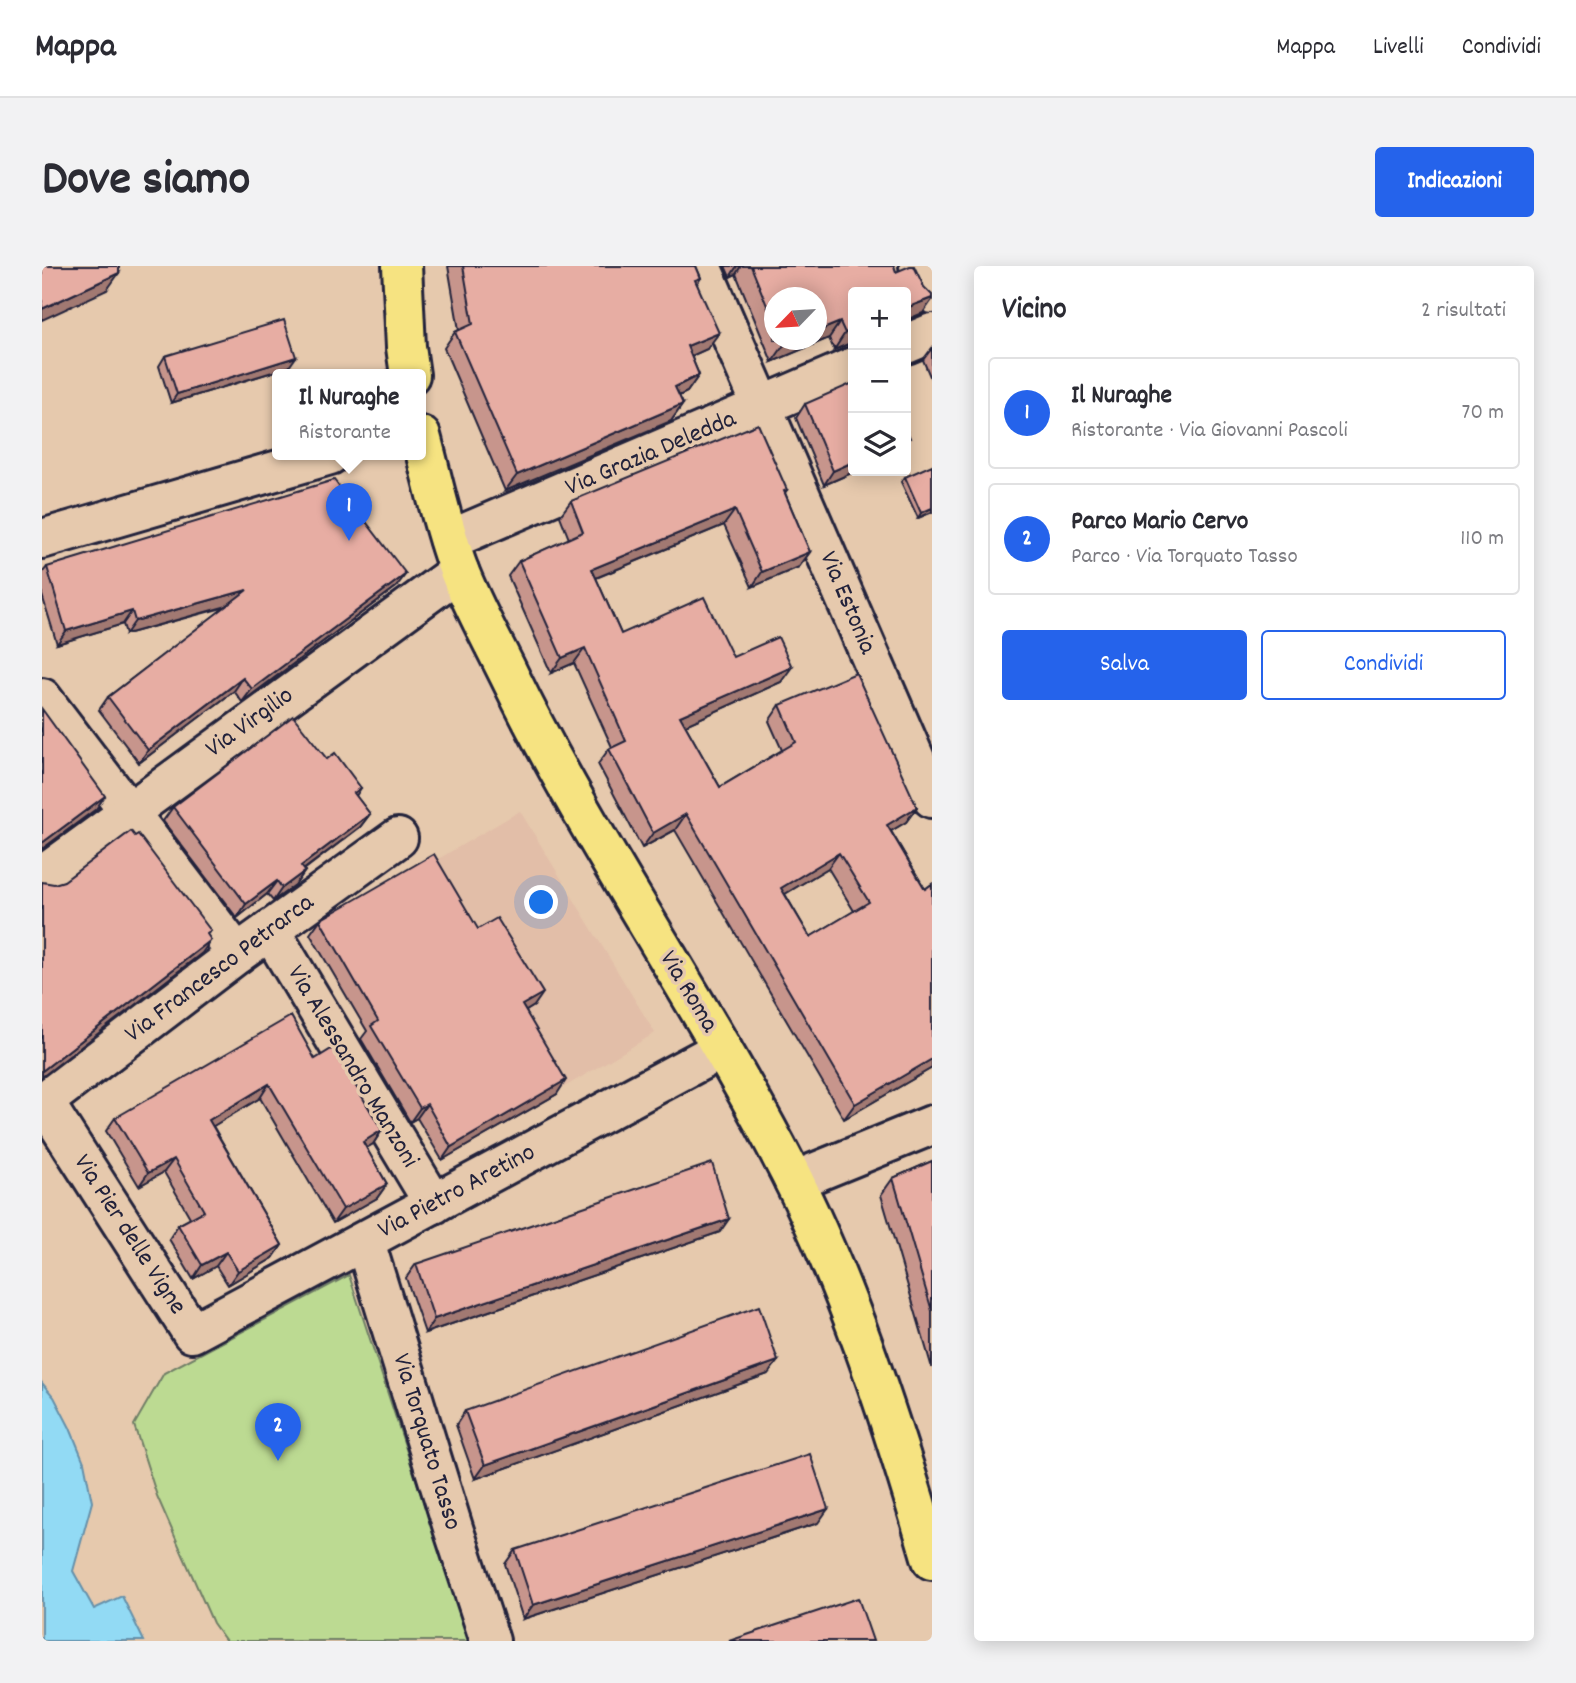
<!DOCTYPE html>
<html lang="it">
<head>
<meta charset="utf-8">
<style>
  :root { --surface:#fff; --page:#f2f2f3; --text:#2b2b33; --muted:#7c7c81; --line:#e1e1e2; --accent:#2563eb }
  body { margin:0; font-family:Dekko,sans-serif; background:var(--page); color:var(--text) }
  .controls { position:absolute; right:21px; top:21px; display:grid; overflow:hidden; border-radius:7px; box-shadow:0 4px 18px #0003 }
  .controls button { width:63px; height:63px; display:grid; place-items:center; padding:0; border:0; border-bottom:2px solid var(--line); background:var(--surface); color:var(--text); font:35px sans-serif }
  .compass { position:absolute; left:722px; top:21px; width:63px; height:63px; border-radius:50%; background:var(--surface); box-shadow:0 4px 18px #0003; rotate:245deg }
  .you { position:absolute; left:500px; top:637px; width:24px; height:24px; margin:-18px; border:5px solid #fff; border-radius:50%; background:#1a73e8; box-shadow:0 0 0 10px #1a73e833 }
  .badge { display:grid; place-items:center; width:46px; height:46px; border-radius:50%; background:var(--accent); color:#fff; font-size:23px; font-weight:700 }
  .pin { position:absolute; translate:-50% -58px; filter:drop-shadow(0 2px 4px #0008) }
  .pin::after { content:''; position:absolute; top:37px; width:24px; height:21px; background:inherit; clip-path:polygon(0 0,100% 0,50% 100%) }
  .popup { position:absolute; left:230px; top:103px; width:154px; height:91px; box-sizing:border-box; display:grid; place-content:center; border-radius:7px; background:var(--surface); filter:drop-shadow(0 2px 5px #0005); font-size:23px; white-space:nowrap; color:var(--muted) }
  .popup b { font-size:26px; color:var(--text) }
  .popup::after { content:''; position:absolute; left:50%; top:100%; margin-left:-14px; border:14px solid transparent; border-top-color:var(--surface) }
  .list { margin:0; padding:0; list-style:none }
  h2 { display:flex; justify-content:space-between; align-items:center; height:91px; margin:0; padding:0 28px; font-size:30px }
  h2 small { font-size:23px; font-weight:400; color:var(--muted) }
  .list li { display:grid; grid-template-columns:46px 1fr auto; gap:21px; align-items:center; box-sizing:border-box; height:112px; margin:0 14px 14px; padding:0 14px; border:2px solid var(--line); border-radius:7px }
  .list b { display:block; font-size:26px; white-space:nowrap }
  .list p { margin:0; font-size:23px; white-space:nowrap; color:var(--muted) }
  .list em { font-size:23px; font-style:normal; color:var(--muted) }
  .actions { display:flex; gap:14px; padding:21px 28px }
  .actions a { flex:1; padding:16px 0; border:2px solid var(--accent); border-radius:7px; text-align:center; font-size:24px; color:var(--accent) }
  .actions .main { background:var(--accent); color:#fff }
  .icon { flex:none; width:38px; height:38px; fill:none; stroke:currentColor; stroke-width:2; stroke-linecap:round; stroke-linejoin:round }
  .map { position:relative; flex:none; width:890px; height:1375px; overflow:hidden; border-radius:7px }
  header { display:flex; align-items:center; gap:42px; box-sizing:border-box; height:98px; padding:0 35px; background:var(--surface); border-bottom:2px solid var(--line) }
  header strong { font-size:33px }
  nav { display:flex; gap:38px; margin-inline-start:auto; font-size:24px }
  .intro { display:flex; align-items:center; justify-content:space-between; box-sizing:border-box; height:168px; padding:0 42px }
  h1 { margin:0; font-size:49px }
  .button { padding:18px 32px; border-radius:7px; background:var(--accent); color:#fff; font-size:24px; font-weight:700 }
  main { display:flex; gap:42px; padding:0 42px }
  aside { flex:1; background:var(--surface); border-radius:7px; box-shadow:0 4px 18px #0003 }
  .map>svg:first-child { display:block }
  .built { fill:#e2bea8 }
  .green { fill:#bcda92; stroke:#6f7e66; stroke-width:2 }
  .water { fill:#92daf4; stroke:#6590aa; stroke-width:2 }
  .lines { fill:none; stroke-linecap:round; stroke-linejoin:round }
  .minor-casing { stroke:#22223b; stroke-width:44 }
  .major-casing { stroke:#22223b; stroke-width:44 }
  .minor { stroke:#e6c9ad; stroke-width:38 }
  .major { stroke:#f6e381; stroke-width:38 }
  .wall { fill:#c7958c; stroke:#22223b; stroke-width:2; fill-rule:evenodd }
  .shaded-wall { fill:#a27972; stroke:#22223b; stroke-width:2 }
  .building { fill:#e7ada3; stroke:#22223b; stroke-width:2; fill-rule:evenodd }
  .labels { text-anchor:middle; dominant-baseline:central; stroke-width:7; stroke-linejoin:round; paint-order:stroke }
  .street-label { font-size:26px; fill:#22223b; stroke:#e6c9ad }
</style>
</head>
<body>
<header>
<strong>Mappa</strong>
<nav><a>Mappa</a><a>Livelli</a><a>Condividi</a></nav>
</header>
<div class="intro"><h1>Dove siamo</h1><a class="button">Indicazioni</a></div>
<main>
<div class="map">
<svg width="890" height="1375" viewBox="0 0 890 1375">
  <rect width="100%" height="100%" fill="#e6c9ad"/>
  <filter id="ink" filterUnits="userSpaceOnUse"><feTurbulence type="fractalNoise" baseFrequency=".0143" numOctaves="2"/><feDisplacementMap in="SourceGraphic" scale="14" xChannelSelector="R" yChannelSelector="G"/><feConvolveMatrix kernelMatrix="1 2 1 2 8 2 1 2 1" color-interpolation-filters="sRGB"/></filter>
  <g filter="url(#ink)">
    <polygon class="built" points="478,545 613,767 400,894 268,668"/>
    <polygon class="green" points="307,1009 427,1375 184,1375 171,1357 115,1230 92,1159 122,1107"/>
    <polygon class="water" points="0,1117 12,1131 28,1162 42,1196 50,1236 31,1305 52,1343 80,1330 102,1375 0,1375"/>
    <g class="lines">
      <g class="minor-casing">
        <g id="minor">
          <polyline points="659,0 890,532"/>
          <polyline points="877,0 890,28"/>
          <polyline points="864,78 890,67"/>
          <polyline points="0,273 288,189"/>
          <polyline points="407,274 811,101"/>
          <polyline points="0,432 195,688"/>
          <polyline points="0,610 417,305"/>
          <polyline points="228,664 392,938"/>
          <polyline points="2,836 150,1067 680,783"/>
          <polyline points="0,837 195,688 356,572"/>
          <polyline points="752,915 890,859"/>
          <polyline points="323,976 412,1265 448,1375"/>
        </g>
      </g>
      <g class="major-casing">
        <g id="major">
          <polyline points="360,0 364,81 368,109"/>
          <path d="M 379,170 C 391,214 400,260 416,302 C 430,339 450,374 467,409 C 546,572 650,721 734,880 C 802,1007 850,1156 890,1294"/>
        </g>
      </g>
      <use href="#minor" class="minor"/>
      <use href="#major" class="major"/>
    </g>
    <g class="wall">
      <polygon points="406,0 654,0 659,12 655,18 665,83 649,90 657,109 645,126 637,130 641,138 629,155 463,225 402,82 413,66 417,64"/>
      <path d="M 683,0 L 852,0 L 854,6 L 881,47 L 792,84 L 787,72 L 730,96 L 694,8 L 688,11 ZM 732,32 L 774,74 L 732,74 Z"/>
      <polygon points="890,82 890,115 881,94"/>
      <polygon points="123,90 247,101 129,137 117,100"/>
      <polygon points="763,138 811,205 814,205 782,219 754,152"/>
      <polygon points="863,211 890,246 876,252 859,216"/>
      <path d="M 745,224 L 743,227 L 768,286 L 757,301 L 710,321 L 682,259 L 554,312 L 579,368 L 691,391 L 739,416 L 643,459 L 678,521 L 740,484 L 727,455 L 738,439 L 875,541 L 864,556 L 849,565 L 883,623 L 890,618 L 890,802 L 802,853 L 633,564 L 600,582 L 556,498 L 567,483 L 570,481 L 532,397 L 509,407 L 466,310 L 477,295 L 527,273 L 518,250 L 529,235 ZM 786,602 L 812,645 L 768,671 L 743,628 Z"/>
      <polygon points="5,301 354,321 200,436 192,425 97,497 57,444 66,431 184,341 84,368 81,358 15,378 0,329 0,307"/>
      <polygon points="285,493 319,522 314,530 328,548 318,561 262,604 263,605 253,619 231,635 225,628 195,652 121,555 131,541"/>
      <polygon points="278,654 436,663 492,740 484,745 515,828 400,894 375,852 368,856 319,773 325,765 268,668"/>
      <polygon points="273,793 340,864 331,878 324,882 345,918 335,932 291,957 218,832 171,860 240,979 231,992 186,1019 174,1000 151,1013 127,973 136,959 149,953 122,906 97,920 64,865 73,852"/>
      <polygon points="890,895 890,1102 839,929 851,912"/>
      <polygon points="678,966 383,1067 364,1012 374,998"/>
      <polygon points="726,1108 433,1213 414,1159 423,1145"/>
      <polygon points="776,1257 481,1353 463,1298 473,1284"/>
    </g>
    <g class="shaded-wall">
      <polygon points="695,0 699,0 694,8 688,11"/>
      <polygon points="77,7 65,24 0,54 0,43"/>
      <polygon points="890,32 890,34 881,47 864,54 864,42"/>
      <polygon points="798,56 787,72 730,96 742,79 756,74 774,74 774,66"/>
      <polygon points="811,64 811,76 792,84 803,67"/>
      <polygon points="677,67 665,83 634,97 645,80"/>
      <polygon points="254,91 247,101 129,137 135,128"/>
      <polygon points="657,109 645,126 622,137 633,121"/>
      <polygon points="641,138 629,155 463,225 475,209"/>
      <polygon points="811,196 811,205 814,205 782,219 791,205"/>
      <polygon points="890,242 890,246 876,252 879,247"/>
      <polygon points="693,244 682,259 539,318 550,303"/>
      <polygon points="768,286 757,301 710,321 720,306"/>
      <polygon points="364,308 354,321 200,436 210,423"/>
      <polygon points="205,324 196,337 84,368 93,355"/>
      <polygon points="90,345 81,358 15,378 24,365"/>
      <polygon points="543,382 532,397 509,407 520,392"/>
      <polygon points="750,401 739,416 628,466 638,450"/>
      <polygon points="201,412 192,425 97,497 106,484"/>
      <polygon points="63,530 54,543 0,583 0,577"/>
      <polygon points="875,541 864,556 834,574 845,559"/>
      <polygon points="328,548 318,561 249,613 259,600"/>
      <polygon points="644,548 633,564 600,582 611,567"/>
      <polygon points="797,587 786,602 728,637 739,622"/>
      <polygon points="263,605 253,619 231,635 240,622"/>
      <polygon points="235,615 225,628 195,652 204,638"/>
      <polygon points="169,674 160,687 0,811 0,805"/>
      <polygon points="501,727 492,740 471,753 480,739"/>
      <polygon points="890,793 890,802 802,853 813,838"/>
      <polygon points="524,814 515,828 400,894 409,881"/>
      <polygon points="227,818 218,832 158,868 167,854"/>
      <polygon points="385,838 375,852 368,856 378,842"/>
      <polygon points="340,864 331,878 311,890 321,876"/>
      <polygon points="132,893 122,906 97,920 106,907"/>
      <polygon points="345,918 335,932 291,957 301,943"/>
      <polygon points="687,953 678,966 383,1067 392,1053"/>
      <polygon points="240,979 231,992 186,1019 196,1005"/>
      <polygon points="184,986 174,1000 151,1013 160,999"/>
      <polygon points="736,1095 726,1108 433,1213 443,1199"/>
      <polygon points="786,1243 776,1257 481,1353 491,1339"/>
    </g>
    <g class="building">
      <polygon points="0,0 77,0 77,7 0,43"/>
      <polygon points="421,0 654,0 659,12 653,14 677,67 645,80 657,109 633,121 641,138 475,209 413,66 431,58"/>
      <polygon points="709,0 852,0 854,6 868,0 872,0 882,21 890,29 890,32 864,42 864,26 811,26 811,64 803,67 798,56 774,66 774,32 732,32 732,57"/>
      <polygon points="242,54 254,91 135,128 123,90"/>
      <polygon points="739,74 756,74 742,79"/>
      <polygon points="811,117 811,196 791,205 763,138"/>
      <path d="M 716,158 L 745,224 L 742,225 L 768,286 L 720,306 L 693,244 L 550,303 L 579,368 L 662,331 L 691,391 L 736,371 L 750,401 L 638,450 L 678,521 L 754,476 L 738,439 L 814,407 L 875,541 L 845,559 L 883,623 L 890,618 L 890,793 L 813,838 L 644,548 L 611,567 L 567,483 L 584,475 L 543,382 L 520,392 L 477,295 L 541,266 L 529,235 ZM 797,587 L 827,636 L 768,671 L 739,622 Z"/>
      <polygon points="864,163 868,172 864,173"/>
      <polygon points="890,199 890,242 879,247 863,211"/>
      <polygon points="292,214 364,308 210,423 201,412 106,484 66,431 205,324 93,355 90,345 24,365 5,301"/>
      <polygon points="0,443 63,530 0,577"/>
      <polygon points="251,450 285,493 293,487 319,522 312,527 328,548 259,600 263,605 240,622 235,615 204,638 131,541"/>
      <polygon points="89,565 93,570 96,568 169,665 165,668 169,674 0,805 0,616 12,618 22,615"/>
      <polygon points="392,588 436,663 455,652 501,727 480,739 524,814 409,881 385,838 378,842 329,760 336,755 278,654"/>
      <polygon points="249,750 273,793 291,782 340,864 321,876 345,918 301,943 227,818 167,854 240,979 196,1005 184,986 160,999 136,959 162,945 132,893 106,907 73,852"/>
      <polygon points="890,895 890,1045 851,912"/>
      <polygon points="670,897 687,953 392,1053 374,998"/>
      <polygon points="717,1040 736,1095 443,1199 423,1145"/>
      <polygon points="768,1188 786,1243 491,1339 473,1284"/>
      <polygon points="816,1332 831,1375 687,1375"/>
    </g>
  </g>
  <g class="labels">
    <g class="street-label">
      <text transform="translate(609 188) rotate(-23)">Via Grazia Deledda</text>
      <text transform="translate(805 337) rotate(67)">Via Estonia</text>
      <text transform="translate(208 457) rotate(-36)">Via Virgilio</text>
      <text transform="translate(178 703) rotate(-37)">Via Francesco Petrarca</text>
      <text transform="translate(646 726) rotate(59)">Via Roma</text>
      <text transform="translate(310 801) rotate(59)">Via Alessandro Manzoni</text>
      <text transform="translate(415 926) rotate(-28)">Via Pietro Aretino</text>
      <text transform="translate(87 969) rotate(57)">Via Pier delle Vigne</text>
      <text transform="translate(384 1176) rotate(73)">Via Torquato Tasso</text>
    </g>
  </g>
</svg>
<div class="controls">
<button>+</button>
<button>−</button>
<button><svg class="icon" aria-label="layers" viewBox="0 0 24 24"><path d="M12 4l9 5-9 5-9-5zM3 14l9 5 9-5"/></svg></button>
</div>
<svg class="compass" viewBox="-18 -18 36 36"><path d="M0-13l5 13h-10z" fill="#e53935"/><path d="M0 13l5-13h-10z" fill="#7c7c81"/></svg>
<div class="you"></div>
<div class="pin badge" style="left:307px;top:275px">1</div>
<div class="popup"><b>Il Nuraghe</b>Ristorante</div>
<div class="pin badge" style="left:236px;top:1195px">2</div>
</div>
<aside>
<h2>Vicino<small>2 risultati</small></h2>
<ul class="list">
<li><span class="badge">1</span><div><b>Il Nuraghe</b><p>Ristorante · Via Giovanni Pascoli</p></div><em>70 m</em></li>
<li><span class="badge">2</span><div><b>Parco Mario Cervo</b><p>Parco · Via Torquato Tasso</p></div><em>110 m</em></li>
</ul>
<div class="actions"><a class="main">Salva</a><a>Condividi</a></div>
</aside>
</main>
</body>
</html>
